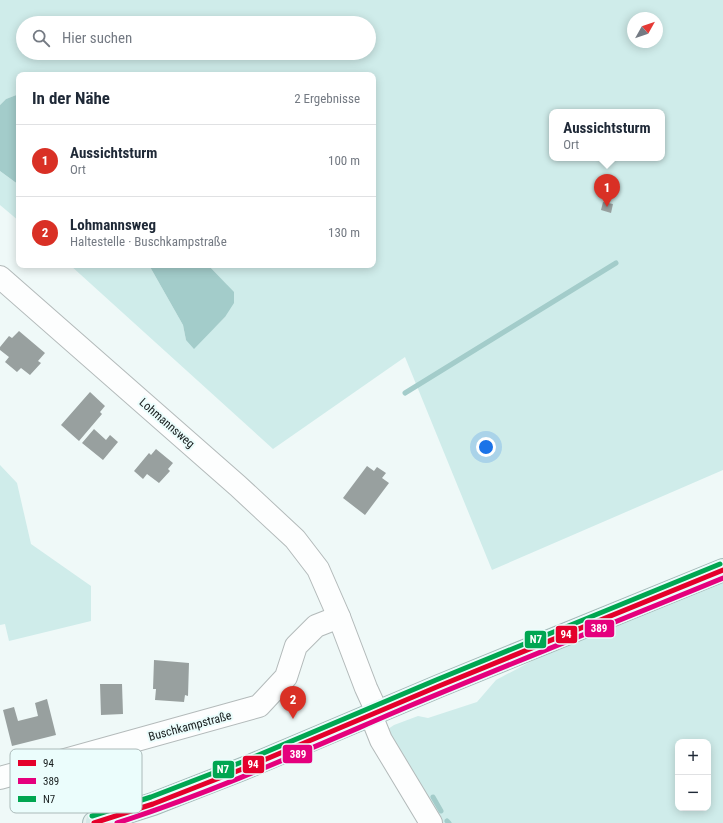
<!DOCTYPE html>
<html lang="de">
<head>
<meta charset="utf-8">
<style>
  :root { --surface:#fff; --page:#f2f2f3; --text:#1f2937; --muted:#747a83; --line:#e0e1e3; --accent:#d93025 }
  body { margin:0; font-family:"Roboto Condensed",sans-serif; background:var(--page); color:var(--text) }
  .controls { position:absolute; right:12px; bottom:12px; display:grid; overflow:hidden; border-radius:8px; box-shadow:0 2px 10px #0003 }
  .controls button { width:36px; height:36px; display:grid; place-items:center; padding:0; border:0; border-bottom:1px solid var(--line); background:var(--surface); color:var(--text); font:20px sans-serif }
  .compass { position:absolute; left:627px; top:12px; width:36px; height:36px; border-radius:50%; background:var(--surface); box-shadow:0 2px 10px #0003; rotate:50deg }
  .you { position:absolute; left:486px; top:447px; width:14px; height:14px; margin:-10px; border:3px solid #fff; border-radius:50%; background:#1a73e8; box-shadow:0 0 0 6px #1a73e833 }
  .badge { display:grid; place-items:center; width:26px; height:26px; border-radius:50%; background:var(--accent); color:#fff; font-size:13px; font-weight:700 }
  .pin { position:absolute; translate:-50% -33px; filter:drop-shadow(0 1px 2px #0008) }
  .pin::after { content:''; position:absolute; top:21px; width:14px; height:12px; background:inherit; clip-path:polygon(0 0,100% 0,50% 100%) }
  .popup { position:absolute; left:549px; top:109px; width:116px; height:52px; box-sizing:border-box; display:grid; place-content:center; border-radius:8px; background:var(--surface); filter:drop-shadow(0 1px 3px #0005); font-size:13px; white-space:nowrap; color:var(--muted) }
  .popup b { font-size:15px; color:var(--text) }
  .popup::after { content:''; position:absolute; left:50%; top:100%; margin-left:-8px; border:8px solid transparent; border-top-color:var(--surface) }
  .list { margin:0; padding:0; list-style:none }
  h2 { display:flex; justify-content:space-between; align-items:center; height:52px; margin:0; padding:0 16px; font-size:17px }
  h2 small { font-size:13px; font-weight:400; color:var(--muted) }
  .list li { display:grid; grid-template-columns:26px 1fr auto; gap:12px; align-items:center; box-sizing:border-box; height:72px; padding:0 16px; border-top:1px solid var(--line) }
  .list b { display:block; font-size:15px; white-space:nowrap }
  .list p { margin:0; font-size:13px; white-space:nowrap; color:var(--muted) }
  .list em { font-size:13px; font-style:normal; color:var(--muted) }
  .icon { flex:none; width:22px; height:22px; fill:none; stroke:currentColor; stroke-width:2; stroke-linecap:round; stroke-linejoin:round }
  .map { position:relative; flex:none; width:723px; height:823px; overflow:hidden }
  .search { position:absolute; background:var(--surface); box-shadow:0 2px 10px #0003; left:16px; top:16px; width:360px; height:44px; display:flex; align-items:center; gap:10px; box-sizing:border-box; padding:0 14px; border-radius:22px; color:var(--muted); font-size:15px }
  .panel { position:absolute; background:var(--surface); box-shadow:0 2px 10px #0003; left:16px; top:72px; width:360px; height:196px; border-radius:8px }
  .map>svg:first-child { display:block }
  .green { fill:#cfecea; fill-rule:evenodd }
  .water { fill:#a3ccca }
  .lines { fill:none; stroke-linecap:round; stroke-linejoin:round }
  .stream { stroke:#a3ccca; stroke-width:5 }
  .building { fill:#98a09f }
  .minor-casing { stroke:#b3baba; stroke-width:24 }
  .major-casing { stroke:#a4bab9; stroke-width:24 }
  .highway-casing { stroke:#a4bab9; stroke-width:24 }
  .minor { stroke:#fdfefe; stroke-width:22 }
  .major { stroke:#e6f1f0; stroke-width:22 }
  .highway { stroke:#d6e9e8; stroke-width:22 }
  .bus-1-casing { stroke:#ebfdfc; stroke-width:8 }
  .bus-2-casing { stroke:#ebfdfc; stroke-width:8 }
  .bus-3-casing { stroke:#ebfdfc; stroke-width:8 }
  .bus-1 { stroke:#e4002b; stroke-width:5 }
  .bus-2 { stroke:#e5007d; stroke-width:5 }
  .bus-3 { stroke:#00a651; stroke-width:5 }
  .labels { text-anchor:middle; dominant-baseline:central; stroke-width:4; stroke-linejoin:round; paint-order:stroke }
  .street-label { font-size:12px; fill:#171d1d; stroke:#ebfdfc }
  .key { fill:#ebfdfc; stroke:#abbab9; stroke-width:1 }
  .key-label { font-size:11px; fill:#171d1d }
  .line-badge { stroke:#ebfdfc; stroke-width:1.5 }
  .badge-label { font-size:11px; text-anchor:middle; font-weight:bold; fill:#fff }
</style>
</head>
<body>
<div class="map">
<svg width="723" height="823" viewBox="0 0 723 823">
  <rect width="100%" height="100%" fill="#eff9f8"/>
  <g class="green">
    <path d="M 0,0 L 723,0 L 723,470 L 492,570 L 405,357 L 273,449 L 70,265 L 149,265 L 183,325 L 186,340 L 215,327 L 225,317 L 227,285 L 208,265 L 373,265 L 373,75 L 19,75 L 19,94 L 6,99 L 0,105 ZM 633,18 L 657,18 L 657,42 L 633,42 ZM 23,23 L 369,23 L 369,53 L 23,53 ZM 552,112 L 662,112 L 662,158 L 552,158 Z"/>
    <polygon points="0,171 19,185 19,221 0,205"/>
    <polygon points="0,465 17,483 31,544 91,586 91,621 9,641 5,624 0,625"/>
    <path d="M 723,579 L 723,823 L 442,823 L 385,731 L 394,725 L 418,716 L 428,718 L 477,702 L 496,680 L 545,654 ZM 678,742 L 708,742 L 708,808 L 678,808 Z"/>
  </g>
  <g class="water">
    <polygon points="19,94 19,185 15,182 0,171 0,105 6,99"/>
    <polygon points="149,265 208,265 234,292 234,303 225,317 194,349 186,340 183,325"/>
  </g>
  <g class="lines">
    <g class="stream">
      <polyline points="405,393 616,263"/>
      <polyline points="433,797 441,811"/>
      <polyline points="447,821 449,823"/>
    </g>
  </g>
  <g class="building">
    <polygon points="603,202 613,204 611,213 601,210"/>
    <polygon points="19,331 45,353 38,361 41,363 30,375 21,368 17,372 5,362 9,357 0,350 0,347 9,336 12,338"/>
    <polygon points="90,392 105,406 100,412 102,414 79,441 61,425"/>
    <polygon points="94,429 106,440 110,435 118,442 103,460 82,443"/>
    <polygon points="156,449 173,463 168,469 170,471 159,483 147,474 143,479 134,471 149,453 151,455"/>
    <polygon points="367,466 374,471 377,467 386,473 382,478 389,483 365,515 343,498"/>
    <polygon points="154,660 189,663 188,696 185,695 184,702 155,700 156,689 153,689"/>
    <polygon points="100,684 122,684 123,714 101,715"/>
    <polygon points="47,699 56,735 12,746 3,710 14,707 18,721 38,716 35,703"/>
  </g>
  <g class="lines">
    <g class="minor-casing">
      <g id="minor">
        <polyline points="0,277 238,486 295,539 318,569 339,617 366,688 377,712"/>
        <polyline points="371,715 381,740 431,823"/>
        <polyline points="0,778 259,706 286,677 296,646 316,626 339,617"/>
      </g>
    </g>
    <g class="major-casing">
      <polyline id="major" points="94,823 153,804 245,768 439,686 723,570"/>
    </g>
    <g class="highway-casing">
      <polyline id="highway" points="97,822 98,823"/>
    </g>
    <use href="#minor" class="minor"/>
    <use href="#major" class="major"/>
    <use href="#highway" class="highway"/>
    <g class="bus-1-casing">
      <polyline id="bus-1" points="94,823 153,804 245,768 439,686 723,570"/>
    </g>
    <g class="bus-2-casing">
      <path id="bus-2" d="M 117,823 C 216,791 311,748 407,707 C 512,663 618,621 723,578"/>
    </g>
    <g class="bus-3-casing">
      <polyline id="bus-3" points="92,816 151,797 242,762 436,680 720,564"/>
    </g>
    <use href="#bus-1" class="bus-1"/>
    <use href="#bus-2" class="bus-2"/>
    <use href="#bus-3" class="bus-3"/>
  </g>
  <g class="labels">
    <g class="street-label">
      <text transform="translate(167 423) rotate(41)">Lohmannsweg</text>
      <text transform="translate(190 726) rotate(-15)">Buschkampstraße</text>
    </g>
  </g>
  <rect x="10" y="749" width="132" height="64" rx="6" class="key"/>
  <rect x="18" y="760" width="18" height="6" fill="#e4002b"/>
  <rect x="18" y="778" width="18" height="6" fill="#e5007d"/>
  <rect x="18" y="796" width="18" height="6" fill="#00a651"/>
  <g class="key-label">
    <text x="43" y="767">94</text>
    <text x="43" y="785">389</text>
    <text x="43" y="803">N7</text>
  </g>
  <g class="line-badge">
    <rect x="584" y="619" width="31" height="19" rx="4" fill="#e5007d"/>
    <rect x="555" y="625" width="23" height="19" rx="4" fill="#e4002b"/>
    <rect x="524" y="630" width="23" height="19" rx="4" fill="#00a651"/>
    <rect x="282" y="744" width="31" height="20" rx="4" fill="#e5007d"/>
    <rect x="242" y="755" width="23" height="19" rx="4" fill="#e4002b"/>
    <rect x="212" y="760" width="23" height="19" rx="4" fill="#00a651"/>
  </g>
  <g class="badge-label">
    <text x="599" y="632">389</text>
    <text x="566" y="638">94</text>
    <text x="536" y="643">N7</text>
    <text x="298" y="758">389</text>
    <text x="253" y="768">94</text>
    <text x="223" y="773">N7</text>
  </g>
</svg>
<div class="controls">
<button>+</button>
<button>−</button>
</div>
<svg class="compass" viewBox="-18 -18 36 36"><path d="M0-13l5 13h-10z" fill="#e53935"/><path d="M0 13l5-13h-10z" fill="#747a83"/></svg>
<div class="you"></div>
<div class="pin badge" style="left:607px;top:207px">1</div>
<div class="popup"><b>Aussichtsturm</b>Ort</div>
<div class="pin badge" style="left:293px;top:719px">2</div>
<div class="search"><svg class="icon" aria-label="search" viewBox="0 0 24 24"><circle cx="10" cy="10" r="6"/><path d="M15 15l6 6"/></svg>Hier suchen</div>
<section class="panel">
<h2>In der Nähe<small>2 Ergebnisse</small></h2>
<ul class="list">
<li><span class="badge">1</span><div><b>Aussichtsturm</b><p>Ort</p></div><em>100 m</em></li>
<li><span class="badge">2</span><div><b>Lohmannsweg</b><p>Haltestelle · Buschkampstraße</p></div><em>130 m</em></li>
</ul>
</section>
</div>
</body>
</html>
